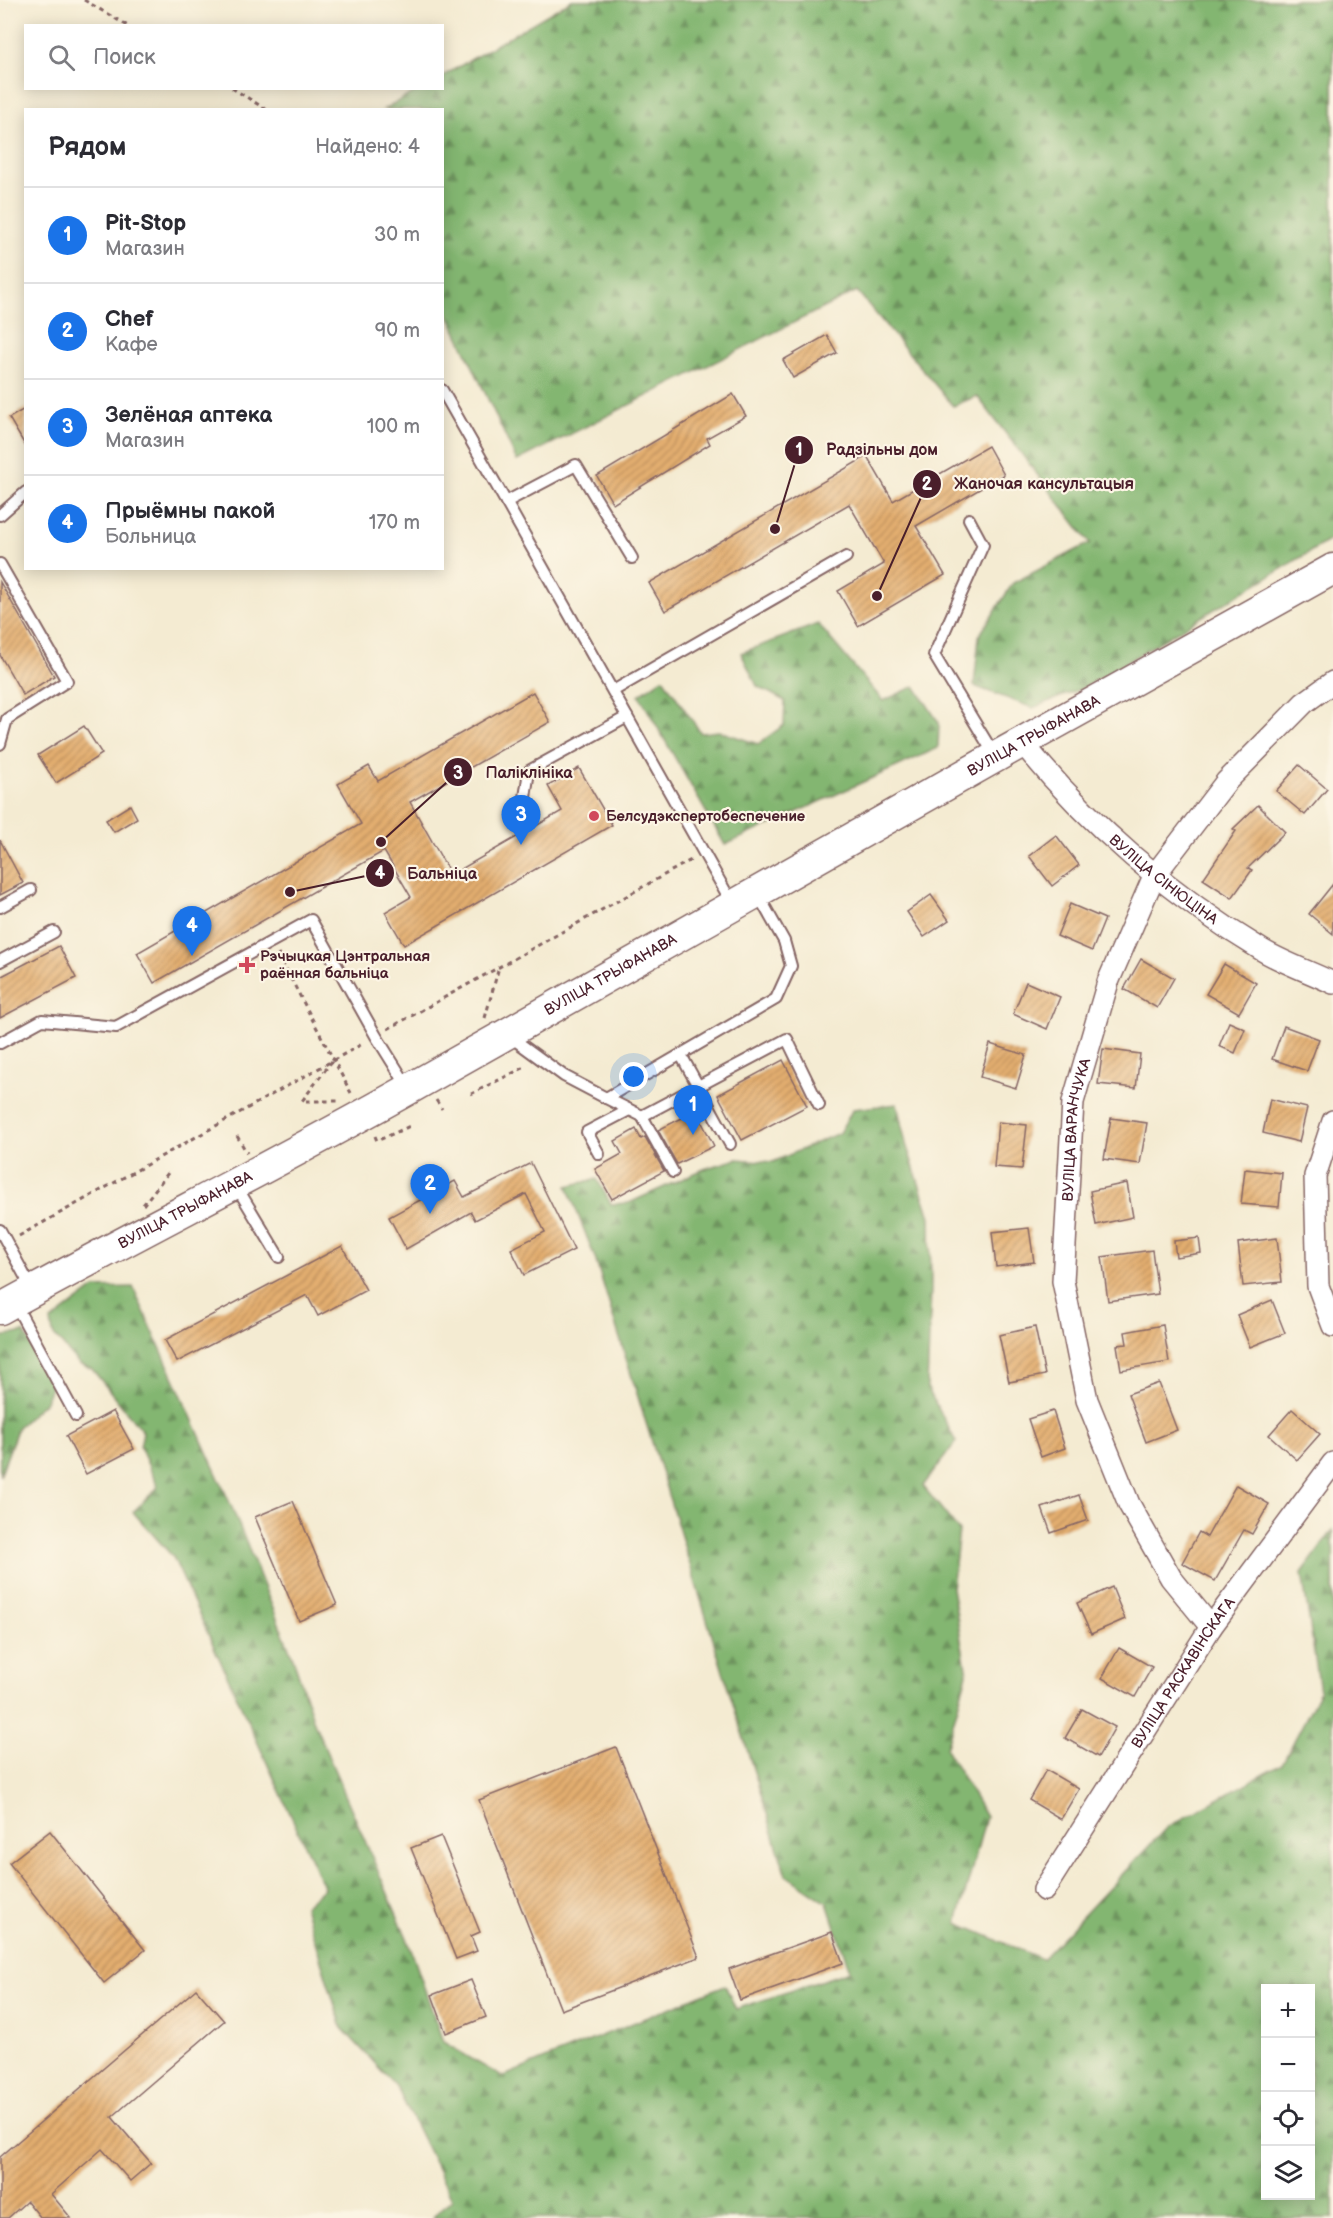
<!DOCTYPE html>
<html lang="ru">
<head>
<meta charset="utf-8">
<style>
  :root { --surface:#fff; --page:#f2f2f3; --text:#2b2b33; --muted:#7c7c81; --line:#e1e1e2; --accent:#1a73e8 }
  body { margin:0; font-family:"Balsamiq Sans",sans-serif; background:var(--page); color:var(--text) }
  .controls { position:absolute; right:18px; bottom:18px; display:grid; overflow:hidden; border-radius:0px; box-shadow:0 3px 15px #0003 }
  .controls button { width:54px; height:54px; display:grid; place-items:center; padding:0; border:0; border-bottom:2px solid var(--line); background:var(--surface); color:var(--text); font:30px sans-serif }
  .you { position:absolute; left:634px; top:1077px; width:21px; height:21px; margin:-15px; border:4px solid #fff; border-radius:50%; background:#1a73e8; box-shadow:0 0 0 9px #1a73e833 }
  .badge { display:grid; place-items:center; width:39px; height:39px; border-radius:50%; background:var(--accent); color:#fff; font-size:20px; font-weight:700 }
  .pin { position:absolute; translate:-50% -50px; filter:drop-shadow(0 2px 3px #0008) }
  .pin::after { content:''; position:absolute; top:32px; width:21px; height:18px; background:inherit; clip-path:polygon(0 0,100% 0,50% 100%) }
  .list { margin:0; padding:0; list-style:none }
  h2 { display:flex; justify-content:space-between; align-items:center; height:78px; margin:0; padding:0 24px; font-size:26px }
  h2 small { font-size:20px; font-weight:400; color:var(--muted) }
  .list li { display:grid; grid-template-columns:39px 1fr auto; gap:18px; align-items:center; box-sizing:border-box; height:96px; padding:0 24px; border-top:2px solid var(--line) }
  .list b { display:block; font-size:22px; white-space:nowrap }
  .list p { margin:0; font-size:20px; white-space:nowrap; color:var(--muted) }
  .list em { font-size:20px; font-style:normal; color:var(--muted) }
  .icon { flex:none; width:33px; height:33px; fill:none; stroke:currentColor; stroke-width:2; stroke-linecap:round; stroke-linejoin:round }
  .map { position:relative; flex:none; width:1333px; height:2218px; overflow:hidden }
  .search { position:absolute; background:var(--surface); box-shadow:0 3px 15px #0003; left:24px; top:24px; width:420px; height:66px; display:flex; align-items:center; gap:15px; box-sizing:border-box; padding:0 21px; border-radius:0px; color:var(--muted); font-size:22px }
  .panel { position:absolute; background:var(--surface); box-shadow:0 3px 15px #0003; left:24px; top:108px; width:420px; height:462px; border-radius:0px }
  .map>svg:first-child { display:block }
  .forest { fill:url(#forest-firs); stroke:#666a4e; stroke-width:1.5; fill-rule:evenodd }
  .building { fill:url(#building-hatch) }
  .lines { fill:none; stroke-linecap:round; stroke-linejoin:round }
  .lane-casing { stroke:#866665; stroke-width:14 }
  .street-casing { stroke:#866665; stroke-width:24 }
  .secondary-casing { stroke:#866665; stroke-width:33 }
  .path { stroke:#866665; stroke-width:3; stroke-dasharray:4.5 4.5; stroke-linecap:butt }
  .lane { stroke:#fff; stroke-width:10 }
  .street { stroke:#fff; stroke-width:21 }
  .secondary { stroke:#fff; stroke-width:30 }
  .poi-dot { fill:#d1495b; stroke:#fcf5e5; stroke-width:2 }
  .labels { text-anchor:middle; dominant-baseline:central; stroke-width:4.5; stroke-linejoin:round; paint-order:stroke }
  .street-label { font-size:15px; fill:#4a1f2b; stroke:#fcf5e5 }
  .poi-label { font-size:15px; font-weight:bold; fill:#4a1f2b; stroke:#fcf5e5; text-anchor:start }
  .leader { fill:none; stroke:#4a1f2b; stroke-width:2 }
  .callout-dot { fill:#4a1f2b; stroke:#fcf5e5; stroke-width:2 }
  .mark-label { font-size:18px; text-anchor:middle; font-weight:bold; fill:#fff }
  .callout-label { font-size:16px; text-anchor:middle; font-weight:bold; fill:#4a1f2b; stroke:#fcf5e5; stroke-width:4.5; stroke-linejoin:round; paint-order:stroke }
</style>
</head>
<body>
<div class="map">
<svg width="1333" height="2218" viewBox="0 0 1333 2218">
  <defs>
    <pattern id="forest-firs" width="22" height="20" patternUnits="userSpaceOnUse" patternTransform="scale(1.5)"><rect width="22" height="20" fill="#83b671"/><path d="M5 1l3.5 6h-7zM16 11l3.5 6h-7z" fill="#6d935d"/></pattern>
    <pattern id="building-hatch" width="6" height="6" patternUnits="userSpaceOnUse" patternTransform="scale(1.5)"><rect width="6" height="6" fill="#e3ae6f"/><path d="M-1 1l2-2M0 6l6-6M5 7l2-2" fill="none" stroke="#ba8d5b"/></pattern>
  </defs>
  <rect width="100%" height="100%" fill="#fcf5e5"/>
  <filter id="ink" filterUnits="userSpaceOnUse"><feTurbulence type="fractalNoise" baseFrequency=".0167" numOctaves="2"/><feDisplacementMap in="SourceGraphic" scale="12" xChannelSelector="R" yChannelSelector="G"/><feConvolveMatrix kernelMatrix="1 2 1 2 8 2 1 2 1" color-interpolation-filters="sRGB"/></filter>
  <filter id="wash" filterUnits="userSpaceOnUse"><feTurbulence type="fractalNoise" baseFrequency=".008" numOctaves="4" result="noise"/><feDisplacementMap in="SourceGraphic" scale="24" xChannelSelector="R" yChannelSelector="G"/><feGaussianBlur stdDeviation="1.35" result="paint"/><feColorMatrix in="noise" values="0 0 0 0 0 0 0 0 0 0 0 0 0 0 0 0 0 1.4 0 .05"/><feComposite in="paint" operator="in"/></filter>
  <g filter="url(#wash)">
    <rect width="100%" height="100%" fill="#f4ebd2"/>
    <g class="forest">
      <polygon points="572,0 1333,0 1333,538 1085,687 1033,708 974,686 979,636 1013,583 1090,543 977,396 953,406 857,291 517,461 443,303 442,110 384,109 420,89 442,88 443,76"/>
      <polygon points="818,624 883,701 915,686 939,723 938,748 725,845 639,695 663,678 701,733 719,731 758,744 784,725 785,701 757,686 741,653"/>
      <path d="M 897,1104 L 906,1144 L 930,1217 L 931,1289 L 927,1387 L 956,1442 L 923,1486 L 959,1531 L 952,1588 L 967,1674 L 946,1749 L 986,1817 L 957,1923 L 1042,1959 L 1167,1827 L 1282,1764 L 1320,1691 L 1302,1573 L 1333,1530 L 1333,2218 L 432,2218 L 452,2199 L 396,2086 L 342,2028 L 304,1906 L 324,1888 L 173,1557 L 133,1512 L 158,1487 L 140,1447 L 143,1432 L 92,1369 L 79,1364 L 53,1334 L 51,1321 L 95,1288 L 133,1287 L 233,1510 L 293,1658 L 315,1725 L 407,1938 L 443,2042 L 502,2077 L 725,1985 L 736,2009 L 850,1971 L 827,1903 L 786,1875 L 595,1258 L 567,1186 L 597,1179 L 611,1204 L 629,1203 L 704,1169 L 737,1159 L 773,1162 L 839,1133 L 853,1109 ZM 1266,1988 L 1310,1988 L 1310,2196 L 1266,2196 Z"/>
      <polygon points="24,1332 53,1382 45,1402 18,1427 0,1476 0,1337"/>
    </g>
    <g id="blocks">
      <g class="building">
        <polygon points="827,335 837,353 793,378 783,360"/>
        <polygon points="733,394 746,416 707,438 710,444 613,504 597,476"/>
        <polygon points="26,408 26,447 9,418"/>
        <polygon points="988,446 1004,475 916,526 945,575 858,626 838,591 884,564 849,504 665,611 649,583 867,456 893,501"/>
        <polygon points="0,582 54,676 23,695 0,655"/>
        <polygon points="533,692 550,722 410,802 451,875 562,811 548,786 579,768 612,825 404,945 385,912 411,897 384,851 154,983 137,953 361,824 338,784 369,766 378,781"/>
        <polygon points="84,726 102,754 56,783 38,755"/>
        <polygon points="1299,765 1327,789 1305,815 1276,791"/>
        <polygon points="130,805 137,818 114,832 106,820"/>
        <polygon points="1258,805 1285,832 1248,868 1252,870 1232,898 1203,879 1236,831 1233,829"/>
        <polygon points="1056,835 1079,865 1052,886 1029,856"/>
        <polygon points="0,840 23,883 0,895"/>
        <polygon points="1333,884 1333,934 1309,914"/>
        <polygon points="931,895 949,920 924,937 907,912"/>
        <polygon points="1070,904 1105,919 1092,951 1057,936"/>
        <polygon points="59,946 76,978 0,1018 0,977"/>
        <polygon points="1141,959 1174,978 1157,1008 1124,989"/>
        <polygon points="1224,964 1256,983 1239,1013 1206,994"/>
        <polygon points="1026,982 1060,997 1047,1029 1013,1014"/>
        <polygon points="1229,1022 1245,1029 1235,1053 1219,1046"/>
        <polygon points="1284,1026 1319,1039 1307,1071 1272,1059"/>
        <polygon points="990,1044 1026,1055 1016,1088 980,1077"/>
        <polygon points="1103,1049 1140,1054 1136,1088 1098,1084"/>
        <polygon points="783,1060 807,1106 742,1140 718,1095"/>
        <polygon points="1270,1099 1307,1108 1299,1142 1263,1133"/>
        <polygon points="696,1111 714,1146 677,1164 658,1130"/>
        <polygon points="1111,1118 1147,1123 1140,1164 1104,1159"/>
        <polygon points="998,1122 1027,1125 1022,1169 994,1167"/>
        <polygon points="636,1129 641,1139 645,1137 664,1171 612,1199 595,1169 622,1154 615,1141"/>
        <polygon points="531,1163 574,1250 524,1275 511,1249 545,1232 526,1194 475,1220 471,1212 406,1249 389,1217 455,1181 464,1197"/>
        <polygon points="1245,1169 1282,1173 1279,1207 1241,1204"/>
        <polygon points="1127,1183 1133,1217 1096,1225 1090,1191"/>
        <polygon points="1029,1228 1034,1262 996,1267 992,1232"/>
        <polygon points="1199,1238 1201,1253 1176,1257 1174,1241"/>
        <polygon points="1277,1238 1282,1282 1243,1286 1238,1243"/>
        <polygon points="342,1246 366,1290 318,1316 307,1295 177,1362 165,1340"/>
        <polygon points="1152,1250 1158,1294 1108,1301 1102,1257"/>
        <polygon points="1272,1300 1285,1333 1250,1347 1237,1315"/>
        <polygon points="1163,1325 1169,1362 1121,1370 1117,1345 1127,1344 1125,1332"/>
        <polygon points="1035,1327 1045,1375 1009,1382 999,1335"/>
        <polygon points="1159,1383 1177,1430 1146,1442 1128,1394"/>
        <polygon points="1292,1409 1320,1434 1297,1460 1269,1435"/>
        <polygon points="113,1411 134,1449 86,1474 66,1436"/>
        <polygon points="1053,1411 1065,1448 1041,1457 1028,1419"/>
        <polygon points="1236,1485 1269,1504 1252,1534 1244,1530 1215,1581 1182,1563 1199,1532 1207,1537"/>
        <polygon points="1079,1495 1088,1520 1051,1533 1042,1508"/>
        <polygon points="293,1501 337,1605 299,1621 255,1517"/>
        <polygon points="1112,1587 1125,1619 1091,1634 1077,1603"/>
        <polygon points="1119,1648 1152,1667 1135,1697 1102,1678"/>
        <polygon points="1082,1709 1115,1727 1098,1757 1065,1738"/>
        <polygon points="616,1747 699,1957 561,2010 479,1800"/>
        <polygon points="1046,1770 1079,1789 1061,1819 1029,1800"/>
        <polygon points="50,1831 145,1950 104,1983 9,1863"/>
        <polygon points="441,1836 480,1932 471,1936 477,1951 456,1959 411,1848"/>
        <polygon points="832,1932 843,1963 740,2000 729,1969"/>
        <polygon points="471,1980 486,2017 446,2033 432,1995"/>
        <polygon points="196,1989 224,2021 112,2117 151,2163 130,2181 102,2149 51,2194 71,2218 41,2218 27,2201 8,2218 0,2218 0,2157"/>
      </g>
    </g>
  </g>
  <g filter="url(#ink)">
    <use href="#blocks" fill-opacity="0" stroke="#866665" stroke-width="1.5"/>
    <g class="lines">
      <g class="lane-casing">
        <g id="lane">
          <polyline points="442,390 506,502"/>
          <polyline points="0,515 26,492"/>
          <polyline points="969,519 983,545 934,655 995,756"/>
          <polyline points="632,558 576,465 506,502 732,903"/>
          <polyline points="0,564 67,681 7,719 0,744"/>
          <polyline points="613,691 846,557"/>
          <polyline points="522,817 529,771 627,717"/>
          <polyline points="0,907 31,890"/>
          <polyline points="0,961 54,932"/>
          <polyline points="508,1035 564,1076 606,1098 776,999 791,966 784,941 757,893"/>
          <polyline points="0,1043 42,1020 116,1027 311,920 376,1036 409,1089"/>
          <polyline points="681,1055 730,1144"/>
          <polyline points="606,1098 642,1116 787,1039 819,1105"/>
          <polyline points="642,1116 673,1172"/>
          <polyline points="599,1154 587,1132 629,1110"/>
          <polyline points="235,1184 279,1257"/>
          <polyline points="0,1230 33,1291"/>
          <polyline points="14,1302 76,1416"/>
        </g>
      </g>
      <g class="street-casing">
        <g id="street">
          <path id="s1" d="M 1022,742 C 1088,824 1172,896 1262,950 C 1284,963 1310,972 1333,983"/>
          <polyline points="1333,1121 1315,1176 1318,1286 1333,1326"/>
          <path id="s2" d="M 1211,1627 L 1171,1578 L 1129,1504 L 1087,1400 L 1063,1281 L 1073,1102 L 1108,982 L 1154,876 L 1226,782 L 1304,703 L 1333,682"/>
          <path id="s3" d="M 1044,1890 L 1211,1627 L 1333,1463"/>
        </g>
      </g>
      <g class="secondary-casing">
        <g id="secondary">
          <path id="s4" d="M 0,1309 C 141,1231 285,1160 425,1080 C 727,908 1029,737 1333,569"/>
        </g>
      </g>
      <g class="path">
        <polyline points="84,0 128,26"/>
        <polyline points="232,88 267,110"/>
        <polyline points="278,954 351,1093"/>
        <polyline points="485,1018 499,967"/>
        <polyline points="388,1029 691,860"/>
        <polyline points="332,1061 302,1101 338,1101"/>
        <polyline points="471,1094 527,1066"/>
        <polyline points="436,1100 442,1109"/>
        <polyline points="237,1136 247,1153"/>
        <polyline points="375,1136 377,1141 412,1125"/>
        <polyline points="143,1205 168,1173"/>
        <polyline points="19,1236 364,1043"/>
      </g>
      <use href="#lane" class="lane"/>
      <use href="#street" class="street"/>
      <use href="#secondary" class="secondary"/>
    </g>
  </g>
  <g class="poi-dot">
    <circle cx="594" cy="816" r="6"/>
    <path d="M244 956h6v6h6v6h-6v6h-6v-6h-6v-6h6z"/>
  </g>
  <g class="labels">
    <g class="street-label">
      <text stroke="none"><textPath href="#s4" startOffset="1182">ВУЛІЦА ТРЫФАНАВА</textPath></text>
      <text stroke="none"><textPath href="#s1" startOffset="198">ВУЛІЦА СІНЮЦІНА</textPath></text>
      <text stroke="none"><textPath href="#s4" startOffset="696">ВУЛІЦА ТРЫФАНАВА</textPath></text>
      <text stroke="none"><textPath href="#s2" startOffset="534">ВУЛІЦА ВАРАНЧУКА</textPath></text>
      <text stroke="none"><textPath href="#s4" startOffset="210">ВУЛІЦА ТРЫФАНАВА</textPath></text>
      <text stroke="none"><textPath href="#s3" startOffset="258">ВУЛІЦА РАСКАВІНСКАГА</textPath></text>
    </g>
    <g class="poi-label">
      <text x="606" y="816">Белсудэкспертобеспечение</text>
      <text x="260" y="956">Рэчыцкая Цэнтральная<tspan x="260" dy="17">раённая бальніца</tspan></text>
    </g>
  </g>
  <path class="leader" d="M775 529L799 450M877 596L927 484M381 842L458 772M290 892L380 873"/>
  <g class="callout-dot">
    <circle cx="775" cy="529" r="6"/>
    <circle cx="877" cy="596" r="6"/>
    <circle cx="381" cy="842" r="6"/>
    <circle cx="290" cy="892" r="6"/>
    <circle cx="799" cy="450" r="15"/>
    <circle cx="927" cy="484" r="15"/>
    <circle cx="458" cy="772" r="15"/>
    <circle cx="380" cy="873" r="15"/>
  </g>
  <g class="mark-label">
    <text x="799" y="456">1</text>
    <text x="927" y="490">2</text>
    <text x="458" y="779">3</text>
    <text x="380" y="879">4</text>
  </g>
  <g class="callout-label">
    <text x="882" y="455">Радзільны дом</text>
    <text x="1044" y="489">Жаночая кансультацыя</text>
    <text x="529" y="778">Паліклініка</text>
    <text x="442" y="879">Бальніца</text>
  </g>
</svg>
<div class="controls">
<button>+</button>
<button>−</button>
<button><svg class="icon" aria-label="locate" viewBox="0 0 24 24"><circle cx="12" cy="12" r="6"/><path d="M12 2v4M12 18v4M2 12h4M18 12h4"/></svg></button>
<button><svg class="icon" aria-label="layers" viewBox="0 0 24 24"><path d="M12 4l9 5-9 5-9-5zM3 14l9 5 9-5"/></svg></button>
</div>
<div class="you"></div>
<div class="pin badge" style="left:693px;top:1135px">1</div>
<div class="pin badge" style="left:430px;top:1214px">2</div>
<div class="pin badge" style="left:521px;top:845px">3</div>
<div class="pin badge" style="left:192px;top:956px">4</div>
<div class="search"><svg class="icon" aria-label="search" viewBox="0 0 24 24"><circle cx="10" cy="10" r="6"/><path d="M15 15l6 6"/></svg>Поиск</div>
<section class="panel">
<h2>Рядом<small>Найдено: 4</small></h2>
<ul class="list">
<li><span class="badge">1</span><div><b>Pit-Stop</b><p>Магазин</p></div><em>30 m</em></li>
<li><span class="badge">2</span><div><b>Chef</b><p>Кафе</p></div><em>90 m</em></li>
<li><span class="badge">3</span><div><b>Зелёная аптека</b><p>Магазин</p></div><em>100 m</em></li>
<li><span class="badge">4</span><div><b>Прыёмны пакой</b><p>Больница</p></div><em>170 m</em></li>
</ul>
</section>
</div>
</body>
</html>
